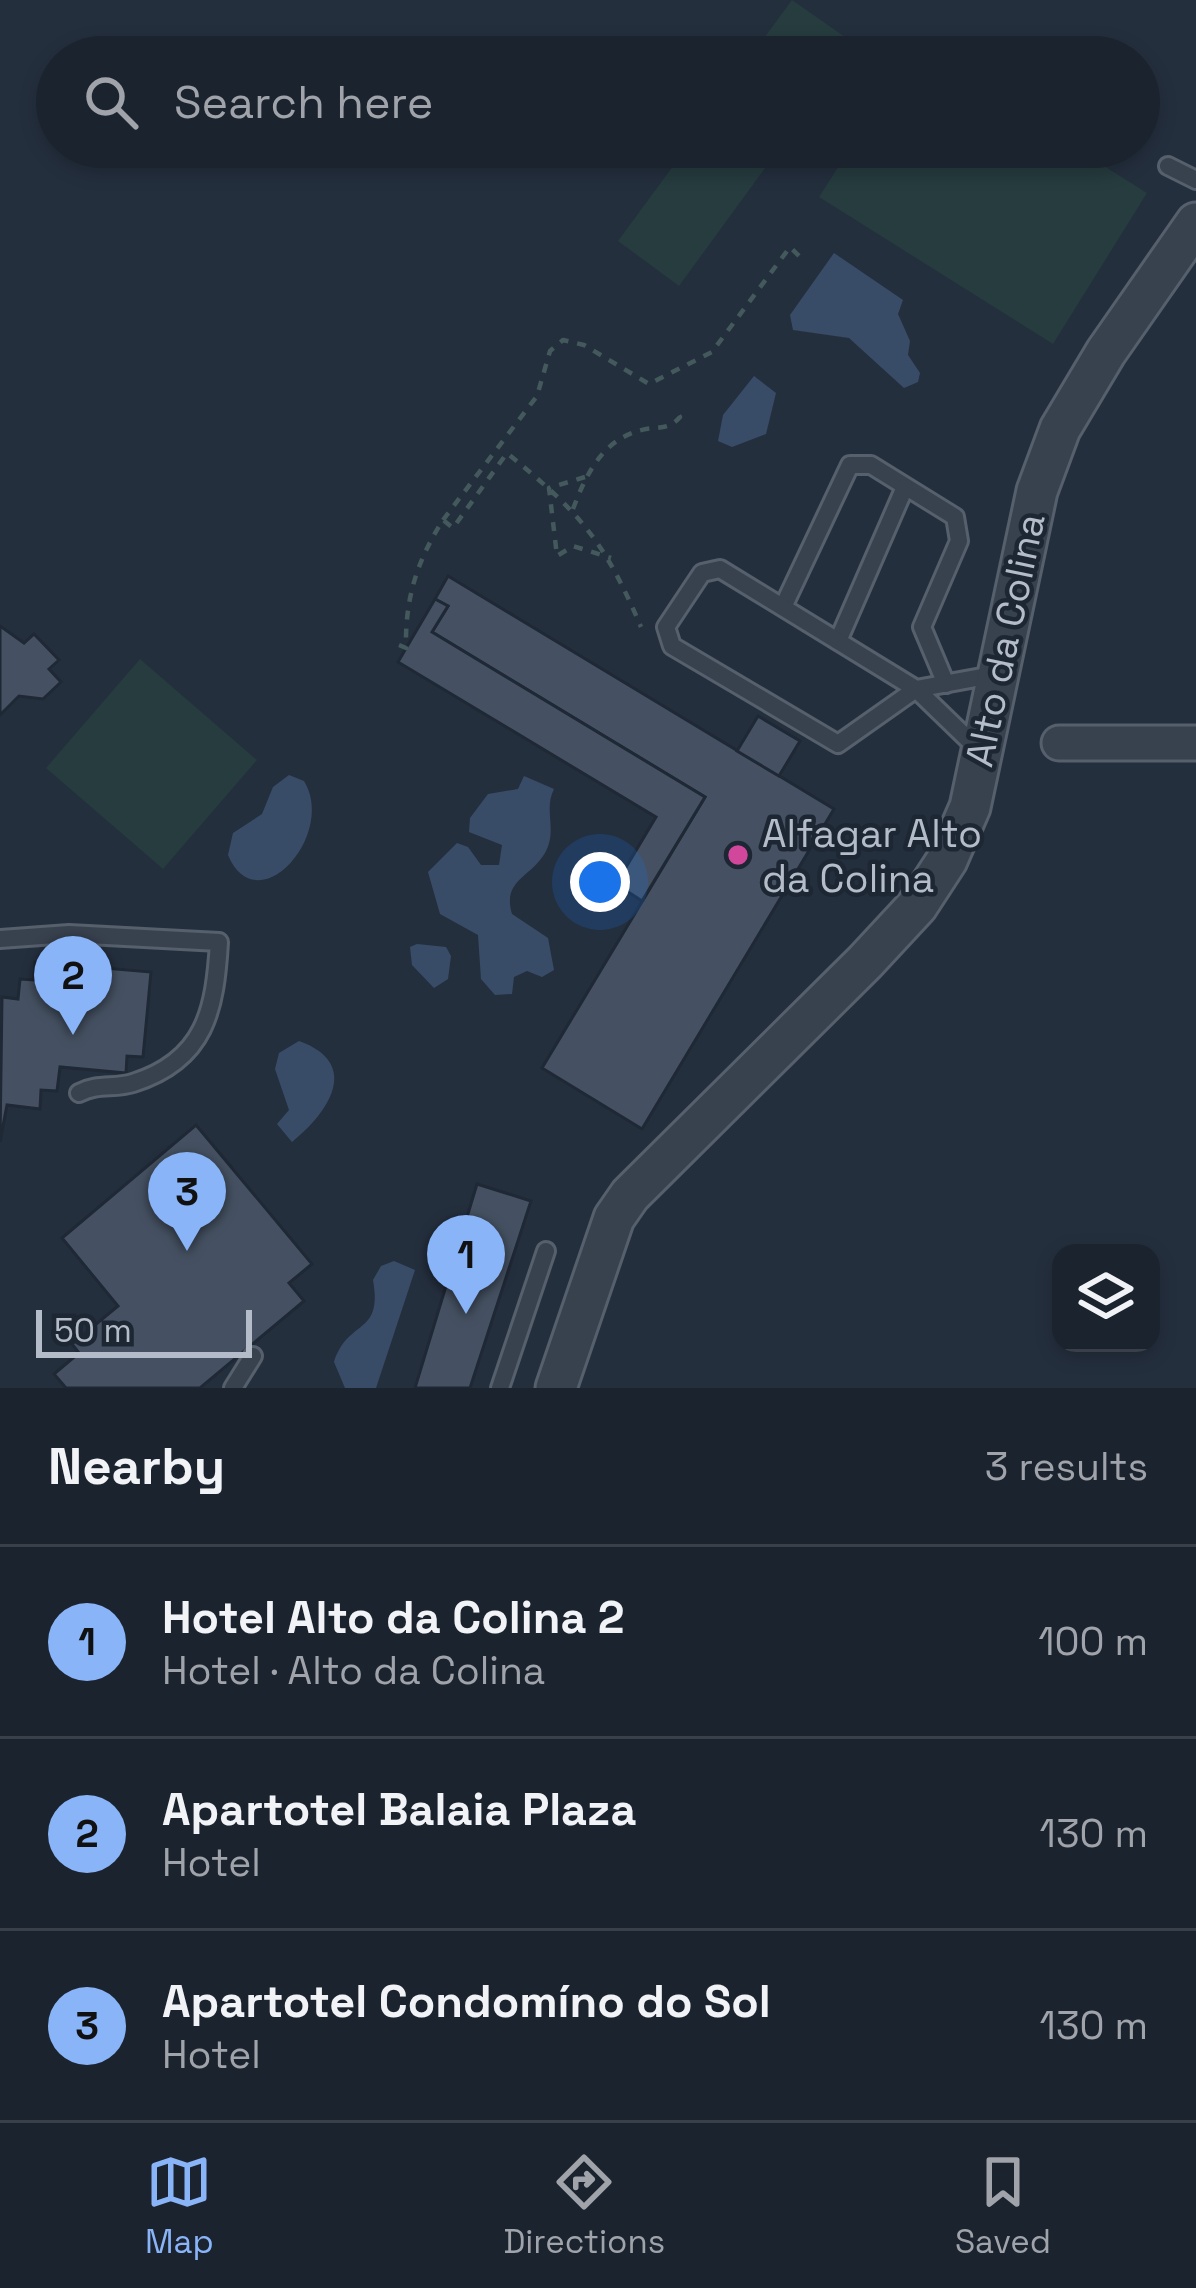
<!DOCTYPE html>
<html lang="en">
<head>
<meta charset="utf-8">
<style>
  :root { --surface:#1b232e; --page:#282f3a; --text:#f1f3f6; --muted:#a0a4aa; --line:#39404a; --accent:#8ab4f8 }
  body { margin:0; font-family:"Space Grotesk",sans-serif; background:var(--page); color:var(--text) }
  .controls { position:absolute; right:36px; bottom:36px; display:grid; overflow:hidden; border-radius:24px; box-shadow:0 6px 18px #0003 }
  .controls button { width:108px; height:108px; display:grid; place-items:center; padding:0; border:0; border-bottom:3px solid var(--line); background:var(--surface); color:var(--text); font:60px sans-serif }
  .scale { position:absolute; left:36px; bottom:30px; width:216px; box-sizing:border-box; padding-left:12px; border:6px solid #b4bcc9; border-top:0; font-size:33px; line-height:42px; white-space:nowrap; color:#b4bcc9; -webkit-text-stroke:9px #1d2633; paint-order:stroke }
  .you { position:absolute; left:600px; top:882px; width:42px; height:42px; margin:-30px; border:9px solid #fff; border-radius:50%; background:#1a73e8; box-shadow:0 0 0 18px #1a73e833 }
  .badge { display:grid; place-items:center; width:78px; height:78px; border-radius:50%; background:var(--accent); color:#111; font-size:39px; font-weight:700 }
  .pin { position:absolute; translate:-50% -99px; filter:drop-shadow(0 3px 6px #0008) }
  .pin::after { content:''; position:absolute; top:63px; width:42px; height:36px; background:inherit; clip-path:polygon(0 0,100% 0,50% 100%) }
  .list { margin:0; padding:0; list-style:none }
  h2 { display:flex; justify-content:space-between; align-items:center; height:156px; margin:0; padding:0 48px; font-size:51px }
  h2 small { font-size:39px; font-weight:400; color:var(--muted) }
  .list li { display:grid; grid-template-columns:78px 1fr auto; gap:36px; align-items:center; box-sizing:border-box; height:192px; padding:0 48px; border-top:3px solid var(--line) }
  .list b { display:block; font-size:45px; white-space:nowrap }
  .list p { margin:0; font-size:39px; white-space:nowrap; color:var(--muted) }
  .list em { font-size:39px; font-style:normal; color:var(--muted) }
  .icon { flex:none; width:66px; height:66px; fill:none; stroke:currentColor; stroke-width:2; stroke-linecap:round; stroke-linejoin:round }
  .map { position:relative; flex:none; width:1196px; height:1388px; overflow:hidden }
  .search { position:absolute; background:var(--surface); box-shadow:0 6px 18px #0003; left:36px; right:36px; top:36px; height:132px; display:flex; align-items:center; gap:30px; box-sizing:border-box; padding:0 42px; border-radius:66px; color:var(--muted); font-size:45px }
  .sheet { height:732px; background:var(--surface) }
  nav { display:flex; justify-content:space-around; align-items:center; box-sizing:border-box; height:168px; border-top:3px solid var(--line); background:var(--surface); font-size:33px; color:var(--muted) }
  nav a { display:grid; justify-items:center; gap:6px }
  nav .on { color:var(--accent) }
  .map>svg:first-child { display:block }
  .green { fill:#263c3f }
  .water { fill:#394c67 }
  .building { fill:#455162; stroke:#1f2835; stroke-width:3 }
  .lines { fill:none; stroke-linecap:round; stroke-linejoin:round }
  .service-casing { stroke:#565f6c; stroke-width:22 }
  .minor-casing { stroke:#565f6c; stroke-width:39 }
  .tertiary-casing { stroke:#565f6c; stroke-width:45 }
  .path { stroke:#44595c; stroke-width:4.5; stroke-dasharray:9 9; stroke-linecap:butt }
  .service { stroke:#38414e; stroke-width:16 }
  .minor { stroke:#38414e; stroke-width:33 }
  .tertiary { stroke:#38414e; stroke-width:39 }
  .hotel-dot { fill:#d1479c; stroke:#1d2633; stroke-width:4.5 }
  .labels { text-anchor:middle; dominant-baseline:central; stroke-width:9; stroke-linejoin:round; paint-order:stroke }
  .street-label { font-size:39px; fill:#b4bcc9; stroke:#1d2633 }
  .poi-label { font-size:39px; fill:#b4bcc9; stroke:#1d2633; text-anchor:start }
</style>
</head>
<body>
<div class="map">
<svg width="1196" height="1388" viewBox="0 0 1196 1388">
  <rect width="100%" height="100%" fill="#242f3e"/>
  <g class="green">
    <polygon points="792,0 858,46 850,57 750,57"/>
    <polygon points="687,147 745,147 768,164 679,286 618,241"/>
    <polygon points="851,147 1074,147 1147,193 1053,344 819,197"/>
    <polygon points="140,659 257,760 163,869 46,768"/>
  </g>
  <g class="water">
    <polygon points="834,253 903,300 898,314 910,341 908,355 920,373 918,382 904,388 849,338 793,330 790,315"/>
    <polygon points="754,376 776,393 766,434 732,447 718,441 723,415"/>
    <path d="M 289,775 L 304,781 C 337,835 257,924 228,855 L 233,833 L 262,814 L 273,787 Z"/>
    <path d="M 524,776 L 554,789 C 543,810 558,830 545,853 C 530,878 502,880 512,914 L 548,938 L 554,970 L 542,977 L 527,971 L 514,977 L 512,994 L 495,995 L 481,979 L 478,935 L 440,914 L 428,872 L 457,843 L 468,847 L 481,865 L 499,865 L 502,845 L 469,832 L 470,818 L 488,794 L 518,789 Z"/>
    <polygon points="417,944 446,947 451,956 448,979 434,988 412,965 410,947"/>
    <path d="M 299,1041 C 363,1064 327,1114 292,1142 L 277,1124 L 289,1110 L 275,1069 L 279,1053 Z"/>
    <path d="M 394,1261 L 415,1270 L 376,1388 L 345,1388 L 334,1362 C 348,1318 383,1336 373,1280 L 381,1266 Z"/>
  </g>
  <g class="building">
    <polygon points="448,576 834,809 642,1129 542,1068 705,797 432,632 448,606 435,599"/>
    <polygon points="435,599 448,606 432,632 705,797 642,901 616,884 656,817 398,662"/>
    <polygon points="0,626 24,643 34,634 59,660 49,669 61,682 43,699 19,696 0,715"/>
    <polygon points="758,716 800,741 779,776 737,751"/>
    <polygon points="35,962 151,972 143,1057 127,1056 126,1073 60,1067 57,1091 41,1090 40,1109 7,1105 0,1142 2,997 18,999 20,979 34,980"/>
    <polygon points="196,1125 312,1264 289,1283 304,1301 200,1388 66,1388 54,1374 79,1353 72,1344 118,1306 62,1238"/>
    <polygon points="477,1184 531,1201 470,1388 415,1388"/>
  </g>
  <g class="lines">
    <g class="service-casing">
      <g id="service">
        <polyline points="1168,166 1196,180"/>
        <polyline points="783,607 850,465 871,465 955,517 959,541 922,627 946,684"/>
        <polyline points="838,641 905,487"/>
        <polyline points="980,751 916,689 720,569 702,573 666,627 672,646 838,744 916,689 998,674"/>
        <path d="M 0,939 L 69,934 L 219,942 C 215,1009 206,1060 133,1083 C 114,1089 98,1083 79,1093"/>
        <polyline points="233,1388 253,1356"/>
        <polyline points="500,1388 546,1251"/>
      </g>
    </g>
    <g class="minor-casing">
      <polyline id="minor" points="1059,743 1196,743"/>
    </g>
    <g class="tertiary-casing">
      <polyline id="tertiary" points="556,1388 614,1218 630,1195 865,962 917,906 947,860 970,807 1037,491 1060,429 1106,352 1196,223"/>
    </g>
    <g class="path">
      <polyline points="585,477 549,488 557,556 573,546 611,558"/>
      <path d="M 573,509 C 587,472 604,437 646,429 C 661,427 670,429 680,417 L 676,410"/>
      <polyline points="443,520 537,396 550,351 563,340 584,345 649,384 712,352 790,247 799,256"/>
      <path d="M 399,645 L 406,648 C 405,598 417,561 443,520 L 453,528 L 507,453 C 580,513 604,540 641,627"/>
    </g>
    <use href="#service" class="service"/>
    <use href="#minor" class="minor"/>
    <use href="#tertiary" class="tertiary"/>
  </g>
  <circle class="hotel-dot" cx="738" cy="855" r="12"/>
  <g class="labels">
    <g class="street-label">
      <text transform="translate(1005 640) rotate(-78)">Alto da Colina</text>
    </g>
    <g class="poi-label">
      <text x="762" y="833">Alfagar Alto<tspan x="762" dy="45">da Colina</tspan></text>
    </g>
  </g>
</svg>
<div class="controls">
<button><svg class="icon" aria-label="layers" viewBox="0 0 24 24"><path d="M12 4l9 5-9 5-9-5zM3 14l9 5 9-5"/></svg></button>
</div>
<div class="scale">50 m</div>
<div class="you"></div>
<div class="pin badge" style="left:466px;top:1314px">1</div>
<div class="pin badge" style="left:73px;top:1035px">2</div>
<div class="pin badge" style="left:187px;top:1251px">3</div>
<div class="search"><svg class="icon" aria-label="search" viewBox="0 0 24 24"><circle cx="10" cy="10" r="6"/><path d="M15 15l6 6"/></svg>Search here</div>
</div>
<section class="sheet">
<h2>Nearby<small>3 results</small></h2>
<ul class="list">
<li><span class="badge">1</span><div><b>Hotel Alto da Colina 2</b><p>Hotel · Alto da Colina</p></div><em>100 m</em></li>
<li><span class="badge">2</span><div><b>Apartotel Balaia Plaza</b><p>Hotel</p></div><em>130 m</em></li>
<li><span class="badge">3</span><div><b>Apartotel Condomíno do Sol</b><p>Hotel</p></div><em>130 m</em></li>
</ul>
</section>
<nav>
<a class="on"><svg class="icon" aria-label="map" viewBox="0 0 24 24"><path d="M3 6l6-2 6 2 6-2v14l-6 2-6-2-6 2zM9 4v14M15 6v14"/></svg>Map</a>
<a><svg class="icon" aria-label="directions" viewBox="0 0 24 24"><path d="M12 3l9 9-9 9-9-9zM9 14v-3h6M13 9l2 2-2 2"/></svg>Directions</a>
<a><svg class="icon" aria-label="saved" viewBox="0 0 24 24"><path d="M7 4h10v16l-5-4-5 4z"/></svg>Saved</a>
</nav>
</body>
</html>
